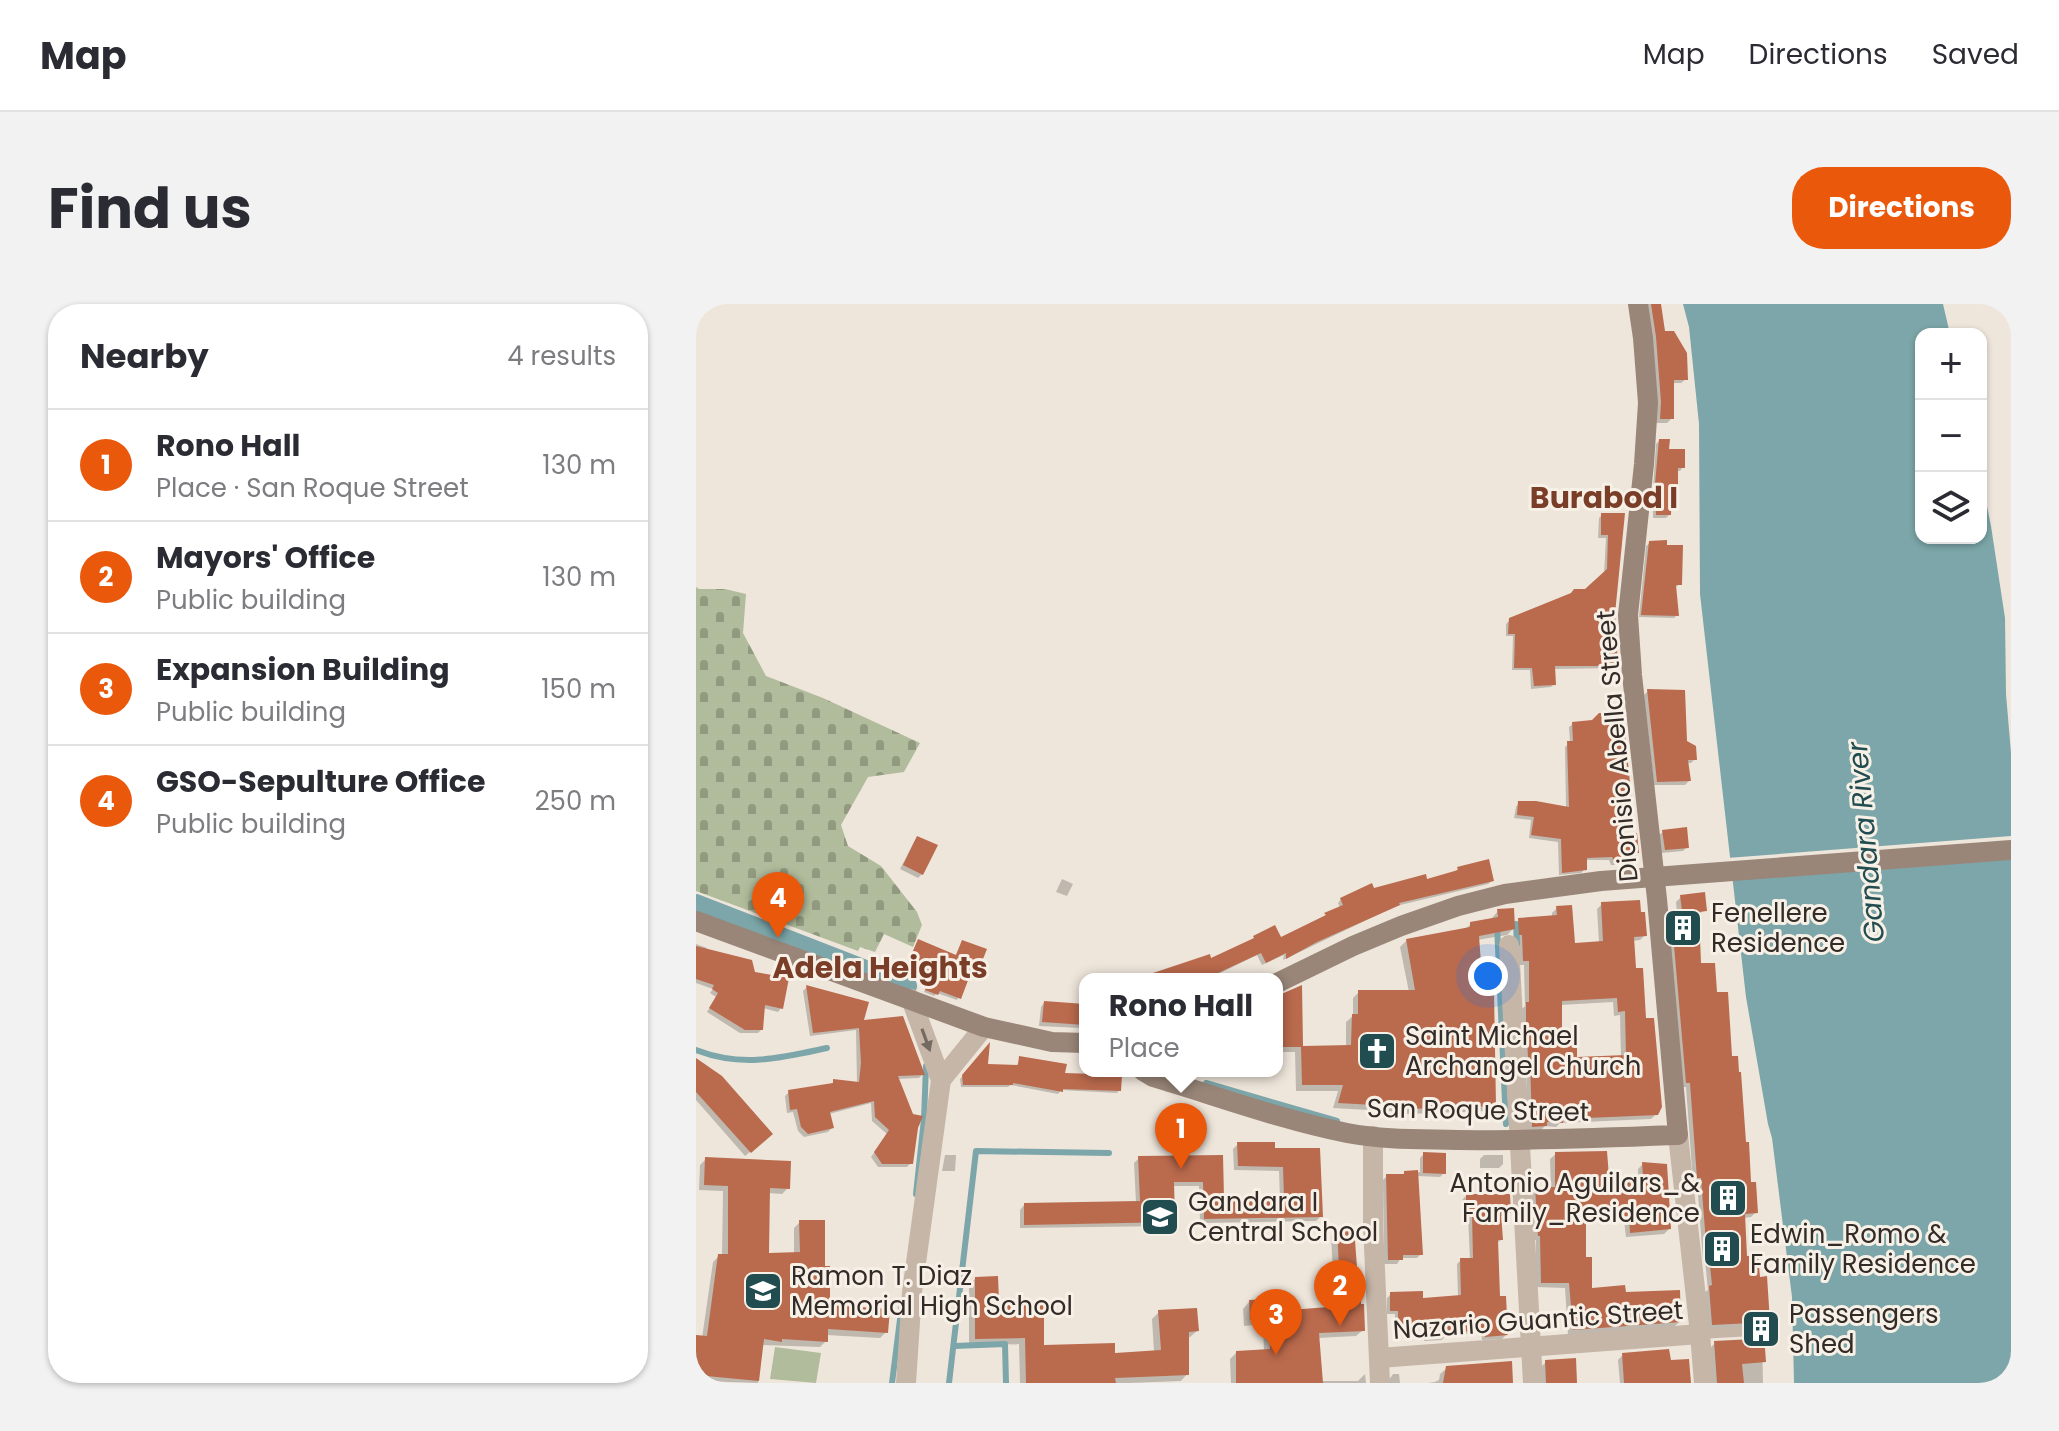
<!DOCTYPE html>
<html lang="en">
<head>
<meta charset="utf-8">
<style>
  :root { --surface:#fff; --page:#f2f2f3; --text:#2b2b33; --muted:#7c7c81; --line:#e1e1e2; --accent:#ea580c }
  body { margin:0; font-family:Poppins,sans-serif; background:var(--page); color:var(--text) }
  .controls { position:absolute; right:24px; top:24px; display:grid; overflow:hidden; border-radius:16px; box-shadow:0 2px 6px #0004 }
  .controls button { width:72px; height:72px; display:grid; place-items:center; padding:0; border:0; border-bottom:2px solid var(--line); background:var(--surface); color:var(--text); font:40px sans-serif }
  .you { position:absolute; left:792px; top:672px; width:28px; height:28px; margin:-20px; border:6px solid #fff; border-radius:50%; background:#1a73e8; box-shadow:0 0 0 12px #1a73e833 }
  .badge { display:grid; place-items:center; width:52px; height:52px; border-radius:50%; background:var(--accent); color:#fff; font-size:26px; font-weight:700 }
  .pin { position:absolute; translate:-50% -66px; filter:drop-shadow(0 2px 4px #0008) }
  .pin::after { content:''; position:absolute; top:42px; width:28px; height:24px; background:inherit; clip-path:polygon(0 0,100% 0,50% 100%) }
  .popup { position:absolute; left:383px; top:669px; width:204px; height:104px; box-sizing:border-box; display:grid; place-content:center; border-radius:16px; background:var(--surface); filter:drop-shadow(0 2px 6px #0005); font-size:26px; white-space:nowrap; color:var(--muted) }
  .popup b { font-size:30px; color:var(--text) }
  .popup::after { content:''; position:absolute; left:50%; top:100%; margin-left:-16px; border:16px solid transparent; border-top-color:var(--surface) }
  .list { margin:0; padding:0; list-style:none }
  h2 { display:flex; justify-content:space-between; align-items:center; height:104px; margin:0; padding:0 32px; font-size:34px }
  h2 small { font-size:26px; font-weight:400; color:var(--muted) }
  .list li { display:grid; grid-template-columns:52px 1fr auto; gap:24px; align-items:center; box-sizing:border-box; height:112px; padding:0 32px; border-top:2px solid var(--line) }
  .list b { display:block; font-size:30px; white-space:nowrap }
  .list p { margin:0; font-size:26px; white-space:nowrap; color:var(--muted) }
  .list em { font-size:26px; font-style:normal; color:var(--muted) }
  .icon { flex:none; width:44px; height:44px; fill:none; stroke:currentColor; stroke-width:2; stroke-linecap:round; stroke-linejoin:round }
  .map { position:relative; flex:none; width:1315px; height:1079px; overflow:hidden; border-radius:32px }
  header { display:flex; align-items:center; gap:48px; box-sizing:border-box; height:112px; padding:0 40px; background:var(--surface); border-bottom:2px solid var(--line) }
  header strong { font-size:38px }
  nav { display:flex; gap:44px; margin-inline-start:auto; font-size:28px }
  .intro { display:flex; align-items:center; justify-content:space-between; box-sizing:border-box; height:192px; padding:0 48px }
  h1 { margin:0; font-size:56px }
  .button { padding:20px 36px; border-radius:32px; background:var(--accent); color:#fff; font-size:28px; font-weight:700 }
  main { display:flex; gap:48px; padding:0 48px }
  aside { flex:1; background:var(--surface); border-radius:32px; box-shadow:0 2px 6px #0004 }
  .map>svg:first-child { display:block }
  .green { fill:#b1bc9c }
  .cemetery { fill:url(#cemetery-stones) }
  .water { fill:#7ca6a9 }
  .pier { fill:#efe6db }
  .shadow { fill:#0003; fill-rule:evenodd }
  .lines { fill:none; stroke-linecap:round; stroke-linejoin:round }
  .stream { stroke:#7ca6a9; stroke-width:6 }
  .canal { stroke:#7ca6a9; stroke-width:20 }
  .building { fill:#ba6a4d; fill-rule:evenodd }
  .lane { stroke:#c6b6a8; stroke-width:10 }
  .street { stroke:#c6b6a8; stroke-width:20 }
  .secondary { stroke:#998679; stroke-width:20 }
  .oneway { fill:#756a61 }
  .labels { text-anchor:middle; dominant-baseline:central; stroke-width:6; stroke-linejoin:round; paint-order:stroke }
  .street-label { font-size:26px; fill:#332b27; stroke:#f7f0e6 }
  .poi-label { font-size:26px; fill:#332b27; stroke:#f7f0e6; text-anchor:start }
  .water-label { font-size:28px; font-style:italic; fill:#214c50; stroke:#f7f0e6 }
  .quarter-label { font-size:30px; font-weight:bold; fill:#7a3e28; stroke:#f7f0e6 }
</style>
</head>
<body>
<header>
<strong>Map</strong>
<nav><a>Map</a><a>Directions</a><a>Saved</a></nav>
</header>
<div class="intro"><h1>Find us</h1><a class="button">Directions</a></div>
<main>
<aside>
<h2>Nearby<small>4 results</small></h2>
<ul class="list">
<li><span class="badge">1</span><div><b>Rono Hall</b><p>Place · San Roque Street</p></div><em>130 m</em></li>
<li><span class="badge">2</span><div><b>Mayors' Office</b><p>Public building</p></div><em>130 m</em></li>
<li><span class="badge">3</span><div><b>Expansion Building</b><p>Public building</p></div><em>150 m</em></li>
<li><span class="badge">4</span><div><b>GSO-Sepulture Office</b><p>Public building</p></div><em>250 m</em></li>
</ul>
</aside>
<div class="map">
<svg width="1315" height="1079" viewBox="0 0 1315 1079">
  <defs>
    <pattern id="cemetery-stones" width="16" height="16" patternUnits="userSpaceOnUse" patternTransform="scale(2)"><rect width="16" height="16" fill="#b1bc9c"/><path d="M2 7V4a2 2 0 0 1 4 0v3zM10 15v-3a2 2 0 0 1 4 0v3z" fill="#91997f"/></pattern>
  </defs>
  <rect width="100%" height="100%" fill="#efe6db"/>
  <polygon class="green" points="79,1043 125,1049 120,1079 74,1075"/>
  <polygon class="cemetery" points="0,283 3,285 29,285 50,290 47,329 70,372 127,394 224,439 208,468 172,473 145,521 152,542 185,562 221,608 226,621 217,643 188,630 179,648 164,643 162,647 0,587"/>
  <polygon class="water" points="987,0 1247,0 1254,30 1225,30 1225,234 1285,234 1285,173 1295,222 1309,314 1310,390 1315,449 1315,1079 1098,1079 1096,993 1076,834 1072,820 1050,693 1004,290 1003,120 993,23"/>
  <polygon class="pier" points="1315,532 1315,554 1033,576 1031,554"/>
  <g class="shadow">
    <polygon points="950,0 963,0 967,29 990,75 985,79 976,79 976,114 971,119 960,119"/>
    <polygon points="963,137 987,163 984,167 980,167 980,182 974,186 973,211 970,214 957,214 957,185 960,140"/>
    <polygon points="906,211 927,211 917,310 920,361 917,364 857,365 858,380 855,383 835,385 834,366 816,366 817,332 810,332 810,320 814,316 890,287 908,270 910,234 902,234 903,214"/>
    <polygon points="954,239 984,280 978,284 981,311 978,314 943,313 950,242"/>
    <polygon points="952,387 989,439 999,455 995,459 990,459 993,477 989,481 958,481 948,391"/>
    <polygon points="877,420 934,498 930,502 921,504 925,532 938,557 934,561 915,561 913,556 889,556 889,565 885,569 863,571 862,538 833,534 835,516 818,514 820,503 823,499 870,504 869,443 874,439 873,423"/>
    <polygon points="967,528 991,543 987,547 965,549 963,531"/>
    <polygon points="221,534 226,570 222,574 204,565 218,538"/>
    <polygon points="762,565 796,577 792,580 700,602 587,656 588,651 566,661 561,651 520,671 522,675 460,675 514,656 554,638 558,634 584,635 644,604 642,599 645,595 677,586 730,578 758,568"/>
    <polygon points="366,575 377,580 371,592 360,588"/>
    <polygon points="985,593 1009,606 1001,611 1003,662 1019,691 1034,754 1053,881 1060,908 1055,913 1047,914 1050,954 1062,975 1072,1018 1069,1021 1069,1030 1066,1032 1067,1079 1016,1079 1014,1044 1019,1039 1058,1037 1060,1034 1058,1027 1012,1025 1009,988 1012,986 1009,956 1007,956 1001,878 997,878 990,783 986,783 971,614 976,609 981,609 980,598"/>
    <path d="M 906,600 L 949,631 L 944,636 L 936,637 L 938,666 L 949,716 L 960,810 L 955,815 L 864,819 L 860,823 L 849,822 L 844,827 L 832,827 L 830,757 L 828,757 L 826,705 L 829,702 L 828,661 L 823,661 L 822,635 L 819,635 L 818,624 L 811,631 L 781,636 L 798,801 L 792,807 L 709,810 L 709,808 L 637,804 L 642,787 L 600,787 L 599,748 L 581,748 L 581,693 L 606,744 L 650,744 L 650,718 L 657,712 L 657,694 L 663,688 L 713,688 L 704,643 L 710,637 L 768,626 L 775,620 L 796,616 L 796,614 L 802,607 L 817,622 L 823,616 L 856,614 L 856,609 L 861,604 L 877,641 L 903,639 L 901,605 ZM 917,698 L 918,712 L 924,711 L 925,754 L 879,755 L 864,731 L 864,701 Z"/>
    <polygon points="266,638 283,659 281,661 276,659 261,696 241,689 238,692 228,688 232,679 209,668 220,640 259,653"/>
    <polygon points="0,640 11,644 10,647 58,670 85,704 82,708 67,704 66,725 62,729 44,729 11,708 20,693 14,689 17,685 0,679"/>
    <polygon points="111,683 165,718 227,770 223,774 201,775 220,824 215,859 211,863 182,863 175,853 191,830 176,817 175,799 133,810 136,824 132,828 108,833 102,827 97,808 91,809 89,792 93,788 134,782 138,777 161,780 160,726 114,732 107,687"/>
    <polygon points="348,699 389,702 389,722 385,724 343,722 345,703"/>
    <polygon points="291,744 290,762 320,763 324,754 367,771 423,786 421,789 365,786 362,790 315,781 312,783 265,783 264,775"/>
    <polygon points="0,756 70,835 49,852 0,796"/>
    <polygon points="468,767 501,767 496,776"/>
    <polygon points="542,840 577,846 625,912 620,917 504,919 503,882 476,882 477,917 472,922 324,924 324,906 328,901 440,899 438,859 443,854 525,853 526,896 584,895 583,867 538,866 537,845"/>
    <polygon points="728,850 748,869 744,873 721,872 725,950 721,954 705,954 701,960 688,960 687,876 691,872 724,868 724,854"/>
    <polygon points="860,850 911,875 942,874 942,865 947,860 973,925 968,930 930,933 928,916 888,916 888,955 894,986 928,990 983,1018 978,1023 872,1031 869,984 840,983 840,936 838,936 835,890 840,885 855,885 854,855"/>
    <polygon points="249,851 260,851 259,867 246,867"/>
    <polygon points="788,851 807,851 807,860 803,864 784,864 784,855"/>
    <polygon points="10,855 92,884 86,890 72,889 71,951 98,951 98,924 104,918 127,964 132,1002 190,1028 184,1034 130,1031 130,1037 124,1043 65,1041 62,1079 5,1077 5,1079 0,1079 0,1033 6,1034 17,958 23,952 26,952 27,887 3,886 4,861"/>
    <polygon points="770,892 813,909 809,912 803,912 805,936 800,940 802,994 810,1031 806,1035 786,1036 785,1029 750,1031 746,1036 728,1037 728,1024 699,1024 699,1010 691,1010 691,994 695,990 725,996 762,993 761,960 765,956 774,956 772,912 766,912 766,896"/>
    <polygon points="642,926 667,1026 660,1032 621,1034 624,1077 662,1077 669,1070 670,1079 535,1079 534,1055 540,1049 568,1048 567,1020 548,1022 547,1005 553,998 592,1008 639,1004 635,932"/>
    <polygon points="279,975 301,1000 346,1043 417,1051 458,1048 456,1015 463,1008 501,1027 494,1033 491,1034 491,1070 485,1077 433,1079 324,1079 323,1040 273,1041 273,981"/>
    <polygon points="927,1051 973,1058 993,1079 924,1079 922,1056"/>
    <polygon points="850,1058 879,1079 846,1079 845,1063"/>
    <polygon points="751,1064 815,1079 732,1079 739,1078 743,1076 744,1070"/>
    <polygon points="697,1070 703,1070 704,1079 691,1079"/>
  </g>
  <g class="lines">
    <g class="stream">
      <polyline points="820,620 821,640"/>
      <polyline points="801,621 810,820"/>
      <path d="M 0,746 C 47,764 84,754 131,744"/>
      <polyline points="510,779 641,817"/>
      <polyline points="220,890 228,815 230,762"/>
      <polyline points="258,1042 309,1040 310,1079"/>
      <polyline points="196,1079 206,1000"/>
      <polyline points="253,1079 280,847 413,849"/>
    </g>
    <polyline class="canal" points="0,600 211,682"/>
  </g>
  <g class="building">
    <polygon points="955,0 965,0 969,27 978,27 991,49 992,76 978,76 978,115 964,115 965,98 960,33"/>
    <polygon points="963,135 974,135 973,145 989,145 989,164 982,164 982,183 976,183 975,211 960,211 959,180"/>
    <polygon points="905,209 929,209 919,310 922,362 859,362 860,381 838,382 836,364 818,364 819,330 812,330 813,314 875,289 878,285 889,285 911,265 912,231 905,231"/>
    <polygon points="971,236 971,241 987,241 986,281 980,281 983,312 945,311 953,237"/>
    <polygon points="951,385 989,386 991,437 1000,442 1001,456 992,456 995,477 961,478"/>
    <polygon points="903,409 927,409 936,499 922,501 927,530 941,529 943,549 940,549 940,558 919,559 916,553 891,554 891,566 866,569 865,535 835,531 838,513 821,511 822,497 840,497 873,503 871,437 877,437 876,418 896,416"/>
    <polygon points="991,523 993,544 969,546 966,526"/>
    <polygon points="221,532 242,541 227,571 207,561"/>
    <polygon points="793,555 798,577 703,599 704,601 621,638 590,655 590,649 570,659 565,649 522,669 524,675 451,675 451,671 514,650 515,654 558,634 557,632 579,621 585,633 630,611 628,609 647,601 644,594 676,579 678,584 730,570 731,575 762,566 761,563"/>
    <polygon points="1009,588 1011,607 1003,608 1005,659 1019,659 1021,688 1032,688 1036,752 1042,752 1043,768 1045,768 1050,838 1053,838 1055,878 1060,878 1062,909 1049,910 1051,952 1062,951 1064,973 1071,972 1074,1018 1070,1018 1071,1030 1068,1030 1070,1058 1046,1060 1048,1079 1021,1079 1018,1037 1057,1035 1063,1031 1064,1026 1062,1022 1056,1019 1016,1021 1013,982 1016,981 1013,952 1011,952 1005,874 1001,874 994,779 990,779 975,607 986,607 984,591"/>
    <path d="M 944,596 L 945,608 L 949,608 L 951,632 L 938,633 L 940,664 L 947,664 L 950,714 L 958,714 L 966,803 L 962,811 L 867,815 L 867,819 L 851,818 L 851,822 L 836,823 L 834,753 L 832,753 L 830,717 L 830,698 L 833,698 L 833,657 L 827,657 L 826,631 L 823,631 L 822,614 L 861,611 L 860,602 L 876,601 L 879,639 L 907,637 L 905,598 ZM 921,694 L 922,708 L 929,707 L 930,751 L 881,753 L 881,728 L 866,729 L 866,697 Z"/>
    <polygon points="818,604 819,625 783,632 787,686 798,686 800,802 714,805 714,803 642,799 647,781 606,781 605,743 581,743 581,692 606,681 607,742 655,741 656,710 662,710 662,686 719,686 710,635 774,623 774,618 802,613 801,605"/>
    <polygon points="222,635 260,651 266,636 291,645 285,660 279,658 265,695 244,687 242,691 229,686 232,677 209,666"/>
    <polygon points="0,642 56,656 59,668 93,674 87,705 69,701 67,726 49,726 13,704 22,689 16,685 18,681 0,675"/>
    <polygon points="110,681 173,698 168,716 207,712 229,771 202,772 217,810 227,812 222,824 217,860 186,860 178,848 193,826 179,813 178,797 134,808 138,824 112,830 105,823 101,805 94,806 92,786 137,779 137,775 163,778 165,759 163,724 117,729"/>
    <polygon points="348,697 389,700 389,721 346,718"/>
    <polygon points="294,738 292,760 322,761 323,752 371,760 369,769 426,771 425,787 367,785 367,788 317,779 317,781 267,781 266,771"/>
    <polygon points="0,754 26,772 77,830 55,849 0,788"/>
    <polygon points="541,838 579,838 579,844 624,844 627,913 508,915 507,878 478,878 479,918 328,921 328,899 444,897 442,852 527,851 528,894 588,893 587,863 542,862"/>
    <polygon points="911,847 913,873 947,872 946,858 971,860 975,925 934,929 933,912 890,912 890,953 896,953 896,984 929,981 930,988 984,986 985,1018 877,1026 873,979 845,979 844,932 842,932 839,883 859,883 859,848"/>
    <polygon points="727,848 750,849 750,870 727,869"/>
    <polygon points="9,853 95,857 94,885 74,884 73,949 104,948 103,916 129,916 129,962 134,962 134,1001 194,1005 192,1029 132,1025 132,1038 86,1035 86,1038 68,1035 63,1077 0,1071 0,1031 11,1032 22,950 32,950 32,882 8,881"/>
    <polygon points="722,866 727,951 707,951 707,956 692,956 690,870 708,870 708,867"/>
    <polygon points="770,890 814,890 815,909 805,909 807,936 802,936 804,992 810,992 812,1031 789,1033 788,1026 752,1029 752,1033 732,1034 731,1021 702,1021 702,1007 694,1007 694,988 727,987 727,994 765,991 764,954 777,954 776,909 770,909"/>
    <polygon points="658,923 663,990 665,990 665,1000 668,1000 669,1027 623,1029 627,1079 540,1079 540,1047 574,1045 573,1015 554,1016 553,996 593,994 594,1006 645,1002 641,924"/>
    <polygon points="302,972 303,998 348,998 348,1041 419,1039 419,1049 465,1046 462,1006 501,1004 503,1027 493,1028 493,1071 419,1074 420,1079 330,1079 329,1034 279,1035 279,973"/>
    <polygon points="973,1045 975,1056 993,1055 995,1079 928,1079 926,1049"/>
    <polygon points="880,1054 881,1079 850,1079 849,1056"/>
    <polygon points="816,1057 817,1079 747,1079 750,1062"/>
  </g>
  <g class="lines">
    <polyline class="lane" points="1004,1030 1056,1027"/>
    <g class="street">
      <polyline points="813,641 837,1079"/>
      <polyline points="245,776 288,723"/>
      <polyline points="982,831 1004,1030 1008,1079"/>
      <polyline points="677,832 677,920 684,1079"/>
      <polyline points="683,1054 1004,1030"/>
      <polyline points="210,1079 216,988 245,776 215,695"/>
    </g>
    <g class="secondary">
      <polyline points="0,617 288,723 356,738 389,739"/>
      <polyline points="581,679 657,642 705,622 762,602 809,590 905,577 1315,546"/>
      <path d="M 447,767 L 457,773 C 521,792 586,816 651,829 C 688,836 725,835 761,836 C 835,837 908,834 982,831 L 961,595 L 936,371 L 932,311 L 948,160 L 952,99 L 947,34 L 942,0"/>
    </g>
  </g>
  <defs><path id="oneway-solid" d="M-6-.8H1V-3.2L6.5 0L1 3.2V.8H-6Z" transform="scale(2)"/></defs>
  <use class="oneway" href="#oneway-solid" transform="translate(230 736) rotate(70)"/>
  <defs>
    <g id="building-square" transform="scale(2)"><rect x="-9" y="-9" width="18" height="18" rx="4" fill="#214c50" stroke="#f7f0e6"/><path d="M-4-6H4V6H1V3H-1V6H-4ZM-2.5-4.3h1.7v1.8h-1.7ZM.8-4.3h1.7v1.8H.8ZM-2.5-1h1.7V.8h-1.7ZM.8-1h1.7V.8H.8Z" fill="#fff"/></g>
    <g id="church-square" transform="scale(2)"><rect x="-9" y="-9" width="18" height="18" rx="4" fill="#214c50" stroke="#f7f0e6"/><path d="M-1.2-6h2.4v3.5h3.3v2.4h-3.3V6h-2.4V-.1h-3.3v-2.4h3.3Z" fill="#fff"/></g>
    <g id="school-square" transform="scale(2)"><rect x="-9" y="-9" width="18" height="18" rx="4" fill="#214c50" stroke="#f7f0e6"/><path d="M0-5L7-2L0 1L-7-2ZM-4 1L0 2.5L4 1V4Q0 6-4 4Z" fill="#fff"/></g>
  </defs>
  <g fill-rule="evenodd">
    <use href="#building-square" x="987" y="624"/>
    <use href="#church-square" x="681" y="747"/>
    <use href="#building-square" x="1032" y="894"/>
    <use href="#school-square" x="464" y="913"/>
    <use href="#building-square" x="1026" y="945"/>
    <use href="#school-square" x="67" y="987"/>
    <use href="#building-square" x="1065" y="1025"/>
  </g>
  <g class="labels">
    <g class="street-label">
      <text transform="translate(921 442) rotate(-95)">Dionisio Abella Street</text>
      <text transform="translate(782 806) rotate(1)">San Roque Street</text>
      <text transform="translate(842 1016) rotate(-4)">Nazario Guantic Street</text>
    </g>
    <g class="poi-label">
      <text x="1015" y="609">Fenellere<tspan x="1015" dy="30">Residence</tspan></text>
      <text x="709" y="732">Saint Michael<tspan x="709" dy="30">Archangel Church</tspan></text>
      <text x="1004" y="879" text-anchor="end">Antonio Aguilars_&amp;<tspan x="1004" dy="30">Family_Residence</tspan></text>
      <text x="492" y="898">Gandara I<tspan x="492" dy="30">Central School</tspan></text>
      <text x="1054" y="930">Edwin_Romo &amp;<tspan x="1054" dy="30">Family Residence</tspan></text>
      <text x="95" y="972">Ramon T. Diaz<tspan x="95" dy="30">Memorial High School</tspan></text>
      <text x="1093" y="1010">Passengers<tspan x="1093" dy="30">Shed</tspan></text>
    </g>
    <g class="water-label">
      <text transform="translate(1170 538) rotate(-95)">Gandara River</text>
    </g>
    <g class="quarter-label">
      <text x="908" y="193">Burabod I</text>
      <text x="184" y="663">Adela Heights</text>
    </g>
  </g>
</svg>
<div class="controls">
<button>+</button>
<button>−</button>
<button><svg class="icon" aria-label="layers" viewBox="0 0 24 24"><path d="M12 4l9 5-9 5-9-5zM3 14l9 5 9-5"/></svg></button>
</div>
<div class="you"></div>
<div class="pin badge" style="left:485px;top:865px">1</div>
<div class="popup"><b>Rono Hall</b>Place</div>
<div class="pin badge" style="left:644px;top:1022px">2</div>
<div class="pin badge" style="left:580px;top:1051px">3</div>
<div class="pin badge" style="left:82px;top:634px">4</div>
</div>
</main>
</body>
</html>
